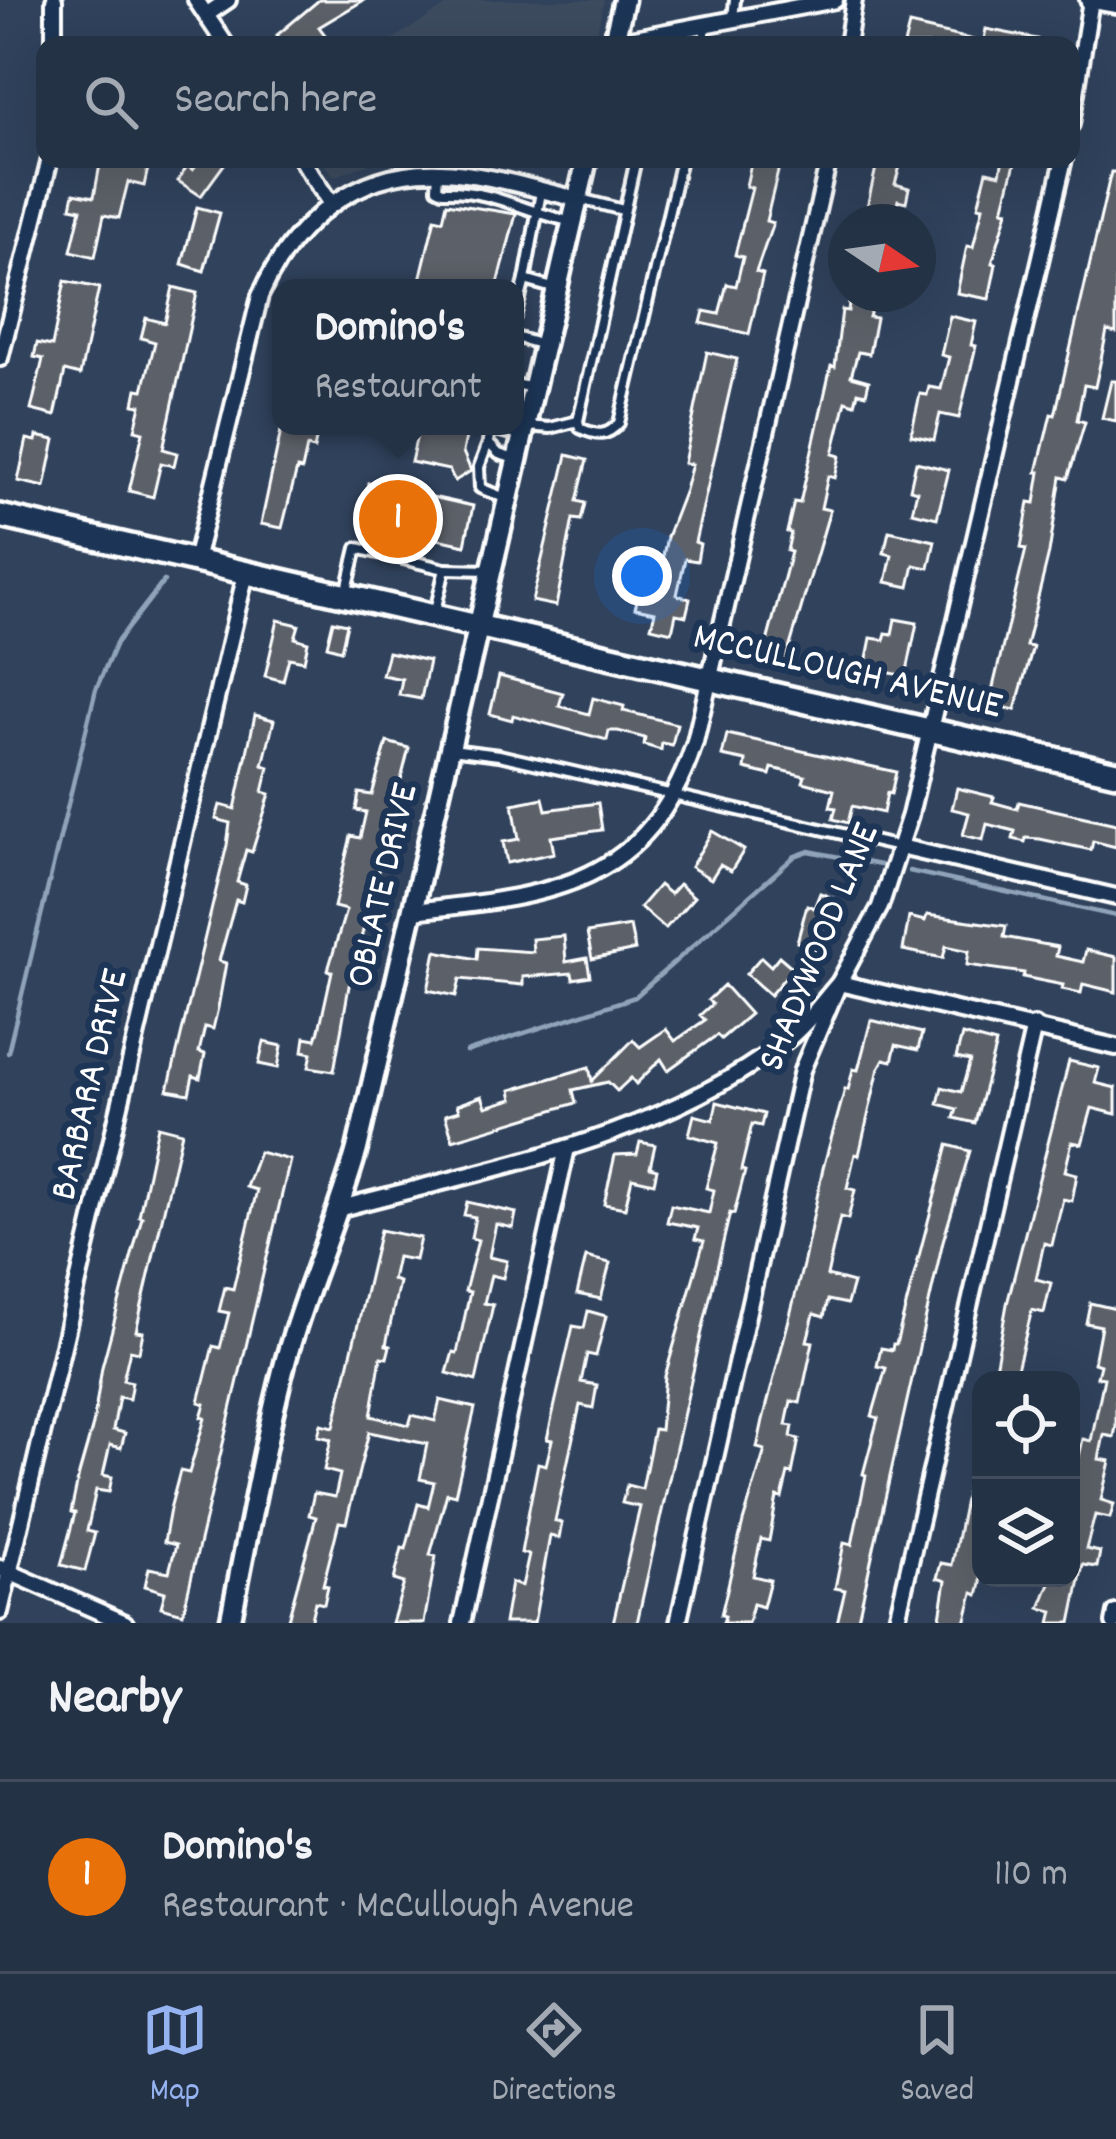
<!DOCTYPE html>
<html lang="en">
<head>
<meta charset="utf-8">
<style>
  :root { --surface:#243245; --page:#2c3a4c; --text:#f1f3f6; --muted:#a3aab3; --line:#414d5e; --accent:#95b2f1 }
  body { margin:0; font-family:Dekko,sans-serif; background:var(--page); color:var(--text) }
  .controls { position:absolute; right:36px; bottom:36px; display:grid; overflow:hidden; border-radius:24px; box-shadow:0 12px 48px #0002 }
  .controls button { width:108px; height:108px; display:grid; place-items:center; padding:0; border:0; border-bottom:3px solid var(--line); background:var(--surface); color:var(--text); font:60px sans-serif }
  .compass { position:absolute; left:828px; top:204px; width:108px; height:108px; border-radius:50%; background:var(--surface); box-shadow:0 12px 48px #0002; rotate:103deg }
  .you { position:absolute; left:642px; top:576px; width:42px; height:42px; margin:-30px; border:9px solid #fff; border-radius:50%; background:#1a73e8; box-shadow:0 0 0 18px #1a73e833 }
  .badge { display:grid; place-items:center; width:78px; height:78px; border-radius:50%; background:var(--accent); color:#fff; font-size:39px; font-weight:700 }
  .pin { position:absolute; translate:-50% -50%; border:6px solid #fff; box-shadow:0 3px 12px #0006 }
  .popup { position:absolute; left:272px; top:279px; width:252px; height:156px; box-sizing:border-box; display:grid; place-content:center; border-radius:24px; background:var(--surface); filter:drop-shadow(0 3px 9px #0005); font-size:39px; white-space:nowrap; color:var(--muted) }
  .popup b { font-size:45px; color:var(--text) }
  .popup::after { content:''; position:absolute; left:50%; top:100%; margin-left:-24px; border:24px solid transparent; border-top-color:var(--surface) }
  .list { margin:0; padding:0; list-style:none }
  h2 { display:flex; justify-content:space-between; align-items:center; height:156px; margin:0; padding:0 48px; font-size:51px }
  h2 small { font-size:39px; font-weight:400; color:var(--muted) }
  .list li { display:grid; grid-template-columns:78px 1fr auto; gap:36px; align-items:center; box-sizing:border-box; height:192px; padding:0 48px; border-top:3px solid var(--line) }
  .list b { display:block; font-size:45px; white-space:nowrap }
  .list p { margin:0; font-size:39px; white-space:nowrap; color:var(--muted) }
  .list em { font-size:39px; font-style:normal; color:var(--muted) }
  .icon { flex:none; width:66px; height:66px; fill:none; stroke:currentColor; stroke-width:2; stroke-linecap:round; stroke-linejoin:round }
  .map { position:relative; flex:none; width:1116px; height:1623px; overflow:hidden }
  .search { position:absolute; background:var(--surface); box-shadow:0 12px 48px #0002; left:36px; right:36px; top:36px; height:132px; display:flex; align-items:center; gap:30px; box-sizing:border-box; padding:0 42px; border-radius:24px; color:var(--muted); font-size:45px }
  .sheet { height:348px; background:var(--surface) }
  nav { display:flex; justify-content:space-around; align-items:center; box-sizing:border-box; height:168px; border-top:3px solid var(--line); background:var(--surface); font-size:33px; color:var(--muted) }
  nav a { display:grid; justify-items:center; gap:6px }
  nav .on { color:var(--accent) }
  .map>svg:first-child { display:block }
  .built { fill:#3d4b5f }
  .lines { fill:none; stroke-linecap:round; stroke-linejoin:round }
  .stream { stroke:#8fa4b9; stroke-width:4.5 }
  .building { fill:#5c6167; stroke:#fff; stroke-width:3 }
  .service-casing { stroke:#fff; stroke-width:16 }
  .minor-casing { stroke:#fff; stroke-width:22 }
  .tertiary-casing { stroke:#fff; stroke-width:27 }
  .secondary-casing { stroke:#fff; stroke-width:30 }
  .service { stroke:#1d3557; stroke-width:8 }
  .minor { stroke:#1d3557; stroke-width:14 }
  .tertiary { stroke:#1d3557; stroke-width:18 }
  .secondary { stroke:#1d3557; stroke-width:21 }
  .labels { text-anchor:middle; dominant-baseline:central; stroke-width:12; stroke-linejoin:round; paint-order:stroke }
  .street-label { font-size:39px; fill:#fff; stroke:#1d3557 }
</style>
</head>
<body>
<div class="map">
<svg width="1116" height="1623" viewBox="0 0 1116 1623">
  <rect width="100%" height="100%" fill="#30425c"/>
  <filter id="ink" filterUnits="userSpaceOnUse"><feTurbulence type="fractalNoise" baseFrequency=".00833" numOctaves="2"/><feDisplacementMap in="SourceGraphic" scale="24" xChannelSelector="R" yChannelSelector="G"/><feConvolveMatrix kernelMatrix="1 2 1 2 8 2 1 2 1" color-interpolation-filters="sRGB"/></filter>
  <g filter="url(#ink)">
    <g class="built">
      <polygon points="455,0 604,0 594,45 384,45"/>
      <polygon points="320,159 381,159 334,177"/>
    </g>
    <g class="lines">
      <g class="stream">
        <polyline points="909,871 1116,916"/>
        <polyline points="8,1052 96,689 116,643 164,581"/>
        <polyline points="466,1052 635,997 795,856 809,851 880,865"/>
      </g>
    </g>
    <g class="building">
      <polygon points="319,0 364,0 319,27 329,40 323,45 285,45 277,35"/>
      <polygon points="909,25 974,40 974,45 904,45"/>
      <polygon points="986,29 1037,39 1037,45 983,45"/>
      <polygon points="101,159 139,159 137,166 148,168 144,186 128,182 119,218 104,215 95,257 71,251 81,209 71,207 74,193 94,197"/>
      <polygon points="201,159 228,159 201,196 178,181 187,166 193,170"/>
      <polygon points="752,159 781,159 766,221 773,223 756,272 763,274 749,334 701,323 704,311 719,314 727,284 736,286 743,257 735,255 752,188 746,186"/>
      <polygon points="878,159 902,159 895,184 909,188 906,202 898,200 895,214 867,207"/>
      <polygon points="1003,159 1016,159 1003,210 1008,211 992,263 996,264 989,299 957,293 967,246 973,247 983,207 978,206 987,171 1000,174"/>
      <polygon points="1111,172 1116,172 1116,333 1107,331 1095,387 1084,385 1077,420 1085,422 1068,479 1061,477 1049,553 1026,646 1033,647 1015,710 989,704 1026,549 1021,548 1029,502 1035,503 1040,472 1037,472 1051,414 1055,415"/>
      <polygon points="447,203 516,214 497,288 418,288 435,218 443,220"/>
      <polygon points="197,207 220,213 204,271 182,264"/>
      <polygon points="65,281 99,288 80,375 65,371 55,416 31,410 43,359 34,357 37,343 52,346"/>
      <polygon points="173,287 197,293 163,449 177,453 174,466 161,463 153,497 129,491 143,432 135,430 141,405 134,404 137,389 143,390 155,342 141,338 146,318 165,323"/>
      <polygon points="850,297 873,302 869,317 876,318 869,354 858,352 851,376 869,381 866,394 858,392 855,404 846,401 833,454 840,456 835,478 828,476 821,508 830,510 785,663 763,657 791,552 787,551 791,533 787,532 794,502 800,503 831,366 835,367 842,310 848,311"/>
      <polygon points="950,316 976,322 971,345 976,346 959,418 940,414 934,440 911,435 920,394 927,395 929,387 941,389 949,357 941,355"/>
      <polygon points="707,352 737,359 695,542 700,544 697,561 685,559 677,595 690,599 686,616 676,614 672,632 651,627 655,612 635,608 641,586 656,590 667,537 685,490 692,464 684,463"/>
      <polygon points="1111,381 1116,381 1116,421 1102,418"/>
      <polygon points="282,426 319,426 314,449 307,447 302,470 297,469 282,528 261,524"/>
      <polygon points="419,426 468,426 463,452 471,471 455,481 449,470 411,462"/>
      <polygon points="37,436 55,440 45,487 18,481 27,439 36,441"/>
      <polygon points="567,455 587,460 577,501 585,503 581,520 573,519 556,606 532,601"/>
      <polygon points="916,462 949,470 937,518 912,512 917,491 910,489"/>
      <polygon points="368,483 473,506 465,545 360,522"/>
      <polygon points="889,531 935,541 929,568 914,565 909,587 886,582 892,555 884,553"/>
      <polygon points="895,619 917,623 906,676 865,668 871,638 884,640 886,633 892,634"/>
      <polygon points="278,620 299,625 295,638 308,642 304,661 289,658 283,681 265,676"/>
      <polygon points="333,621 347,624 341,650 327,646"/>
      <polygon points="388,652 429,661 421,699 399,695 402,679 382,675"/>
      <polygon points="499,676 563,693 559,706 589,714 593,698 624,706 623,711 677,724 672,745 662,743 661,750 644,745 645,738 618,731 609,731 607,740 513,715 512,720 490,714"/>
      <polygon points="255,715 274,720 263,765 269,767 263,792 270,794 252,852 246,850 237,882 246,885 242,902 236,900 219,961 226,963 218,1008 213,1029 205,1027 199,1052 205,1054 200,1078 193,1076 189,1094 168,1090 227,845 230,823 216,819 220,805 235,809"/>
      <polygon points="727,734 896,772 891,794 887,793 883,813 852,806 848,823 833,819 836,808 830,807 834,790 803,782 805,776 772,768 770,775 745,769 746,761 722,756"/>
      <polygon points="387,742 409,748 349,986 334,1071 309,1067 312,1053 303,1051 305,1037 316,1039 319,1030 332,971 328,970 346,910 334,907 351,836 360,838 366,812 356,810 359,793 372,795"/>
      <polygon points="957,788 994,797 992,802 1017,809 1019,802 1116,824 1116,847 1093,841 1091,850 1040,839 1026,838 1025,842 1013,839 1015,831 987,824 983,840 963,835 969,813 952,809"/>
      <polygon points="543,798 546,810 598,803 602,830 551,837 554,853 507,863 503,842 519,839 513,804"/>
      <polygon points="712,831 744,850 731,871 720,865 711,879 691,867"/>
      <polygon points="679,884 694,897 665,929 640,907 659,885 670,894"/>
      <polygon points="820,893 833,898 815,949 797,942 807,905 814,908"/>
      <polygon points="927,915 1006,926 1004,937 1058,947 1056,956 1083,962 1086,950 1116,957 1116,992 1083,984 1081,993 1062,989 1063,985 1023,977 1024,973 967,965 969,951 946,946 943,958 903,950 909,917 925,921"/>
      <polygon points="630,926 635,950 592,959 587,933"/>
      <polygon points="564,936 566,962 587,958 590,976 573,979 572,973 523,977 523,985 460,979 456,996 428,990 436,951 477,959 478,948 533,952 532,939"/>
      <polygon points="779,956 793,968 770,995 746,974 761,957 771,966"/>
      <polygon points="724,985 750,1014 721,1039 717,1035 668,1070 661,1059 636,1084 631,1078 617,1091 608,1082 573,1090 576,1103 453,1140 445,1115 459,1111 457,1105 482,1096 486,1107 513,1099 511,1090 589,1067 592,1081 633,1040 640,1047 666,1029 675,1041 705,1020 700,1015 712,1004 708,1000"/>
      <polygon points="871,1020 922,1033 918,1050 896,1045 892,1061 884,1059 879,1068 859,1155 855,1154 847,1188 855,1190 848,1219 840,1217 827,1276 853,1283 847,1304 828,1300 824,1317 814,1314 807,1341 813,1342 800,1403 791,1401 786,1425 793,1426 791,1437 799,1439 792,1474 788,1473 782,1498 777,1497 769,1541 761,1539 753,1576 770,1580 763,1607 753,1604 748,1623 723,1623 725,1616 721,1615 743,1522 765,1450 757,1448 763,1420 804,1261 823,1168 845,1089 848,1090 853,1069 858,1070"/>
      <polygon points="962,1035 996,1044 975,1123 954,1118 957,1109 938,1104 942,1087 961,1092 970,1061 956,1058"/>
      <polygon points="264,1042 282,1046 278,1068 259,1064"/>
      <polygon points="1069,1061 1099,1068 1095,1083 1116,1088 1116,1114 1092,1108 1082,1144 1072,1142 1065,1171 1077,1174 1072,1201 1063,1199 1052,1245 1044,1243 1036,1279 1051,1283 1044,1313 1032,1310 1017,1369 1042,1375 1041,1380 993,1380 1007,1304"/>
      <polygon points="717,1102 764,1114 761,1126 752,1124 741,1170 745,1171 734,1214 730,1213 703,1327 637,1623 613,1623 640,1507 622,1503 627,1485 642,1489 654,1429 660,1430 665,1376 704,1241 695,1239 698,1228 667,1222 671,1205 709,1213 714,1190 706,1188 718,1143 689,1135 694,1115 713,1120"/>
      <polygon points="158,1126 182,1132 136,1331 143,1332 139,1352 130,1350 123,1380 132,1382 129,1399 119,1397 113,1430 125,1433 121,1448 110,1445 103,1475 112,1477 109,1492 96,1490 87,1531 95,1533 85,1571 61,1565 75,1513 71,1512 79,1474 93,1425 102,1367 142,1217 139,1216"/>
      <polygon points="640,1142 655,1145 650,1167 657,1169 654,1183 632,1178 625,1208 604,1204 615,1155 637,1154"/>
      <polygon points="948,1145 970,1151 943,1241 857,1623 837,1623 845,1590 835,1588 844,1543 852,1545 866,1475 863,1474 878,1418 872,1416 886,1368 877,1366 881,1348 892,1350 893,1344 896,1344"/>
      <polygon points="259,1152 290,1160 183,1613 161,1607 165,1592 145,1586 149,1568 169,1572 176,1545 164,1542 170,1509 180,1471 189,1473 205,1418 201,1417 205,1404 199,1402 213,1346 220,1348 229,1313 219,1311 225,1287 233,1289 257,1190 246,1187"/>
      <polygon points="467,1202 516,1213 513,1228 496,1224 489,1257 507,1261 503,1278 491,1275 484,1303 493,1305 476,1381 447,1373 453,1352 457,1353 470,1292 465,1291 478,1240 471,1238 475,1217 464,1215"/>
      <polygon points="380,1230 420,1238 415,1260 397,1257 392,1280 399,1282 386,1345 390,1346 387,1358 381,1357 371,1416 409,1425 412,1415 435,1421 440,1400 475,1408 455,1495 447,1493 430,1555 436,1556 424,1623 392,1623 404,1583 394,1580 402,1548 406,1549 418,1504 428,1507 434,1482 420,1479 427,1444 369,1432 346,1523 339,1522 323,1585 328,1586 324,1604 315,1602 310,1623 287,1623 316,1517 309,1515 314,1493 335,1497 340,1474 324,1470 331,1439 318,1436 321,1424 334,1427"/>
      <polygon points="586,1257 610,1263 601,1299 577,1294"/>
      <polygon points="1090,1303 1116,1309 1116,1426 1114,1437 1104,1435 1099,1459 1110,1461 1101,1500 1114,1504 1110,1518 1095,1515 1086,1549 1100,1552 1097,1567 1083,1565 1071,1623 1050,1623 1053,1611 1040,1608 1052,1578 1071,1578 1071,1493 1083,1439 1091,1441 1104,1378 1097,1377 1100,1365 1094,1363 1101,1326 1086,1323"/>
      <polygon points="588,1311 606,1316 596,1356 587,1354 581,1382 597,1385 593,1408 580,1405 555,1521 562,1523 559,1538 550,1536 534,1623 504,1623 511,1583 522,1586 529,1555 521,1553 530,1504 538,1463 546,1465 552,1440 547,1439 573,1326 584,1328"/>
      <polygon points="975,1449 981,1449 981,1583 978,1595 973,1593 965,1623 939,1623 946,1581 937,1578 941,1563 952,1565"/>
    </g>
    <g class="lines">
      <g class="service-casing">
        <g id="service">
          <polyline points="733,18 735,0"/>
          <polyline points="705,45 705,25"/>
          <path d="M 636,159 L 578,421 L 580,428 C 597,436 607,437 619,423 L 681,159"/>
          <path d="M 438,173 L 437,188 L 443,191 C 489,189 526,212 569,221"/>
          <polyline points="580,199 623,210"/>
          <polyline points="525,280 541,192"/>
          <polyline points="515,317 525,280 556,289"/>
          <polyline points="515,337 543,345"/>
          <polyline points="515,384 533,388"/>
          <polyline points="490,426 488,443 499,454 518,460"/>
          <polyline points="527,426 550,428 578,421"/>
          <polyline points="490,429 522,436"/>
          <polyline points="488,443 479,467 480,488 507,499"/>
          <polyline points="445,569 491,570"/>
          <polyline points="346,594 357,548 445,569 435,611"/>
          <polyline points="451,749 499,755 899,847"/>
        </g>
      </g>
      <g class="minor-casing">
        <g id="minor">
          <polyline points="196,0 226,45"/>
          <polyline points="1088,0 1116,5"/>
          <polyline points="206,15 228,0"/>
          <polyline points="614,42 835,0"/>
          <polyline points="54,45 54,0"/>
          <polyline points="847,45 854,0"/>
          <polyline points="1071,124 1091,0"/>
          <polyline points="301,159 331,204"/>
          <polyline points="0,358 50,159"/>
          <path d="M 195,561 L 260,296 C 293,222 357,169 440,172 C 486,173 533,189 578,199"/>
          <polyline points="900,847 1116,897"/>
          <path d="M 413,911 C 546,896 648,888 695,742 L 829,159"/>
          <path d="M 341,1208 C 494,1167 661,1139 789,1038 C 808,1023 823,1001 839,983 L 1116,1047"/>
          <polyline points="0,1568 125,1623"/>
          <polyline points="0,1612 246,573"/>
          <polyline points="462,1623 567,1148"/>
          <polyline points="678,1623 802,1070 839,983 880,907 910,815 1064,159"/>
          <polyline points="896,1623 1034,1026"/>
          <polyline points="1114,1623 1116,1613"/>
        </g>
      </g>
      <g class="tertiary-casing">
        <g id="tertiary">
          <polyline points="613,45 624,0"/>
          <path d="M 230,1623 C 248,1536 263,1446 286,1359 C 306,1287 337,1220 357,1149 L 587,159"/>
        </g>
      </g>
      <g class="secondary-casing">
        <polyline id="secondary" points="0,516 1116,773"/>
      </g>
      <use href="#service" class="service"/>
      <use href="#minor" class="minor"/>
      <use href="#tertiary" class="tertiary"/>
      <use href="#secondary" class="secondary"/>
    </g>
  </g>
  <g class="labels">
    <g class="street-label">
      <text transform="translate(847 674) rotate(13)">MCCULLOUGH AVENUE</text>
      <text transform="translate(385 886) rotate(-77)">OBLATE DRIVE</text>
      <text transform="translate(821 948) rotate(-68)">SHADYWOOD LANE</text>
      <text transform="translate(92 1085) rotate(-77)">BARBARA DRIVE</text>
    </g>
  </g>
</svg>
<div class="controls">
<button><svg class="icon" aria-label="locate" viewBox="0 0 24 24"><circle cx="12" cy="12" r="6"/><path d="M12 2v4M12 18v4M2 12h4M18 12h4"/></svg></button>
<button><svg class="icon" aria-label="layers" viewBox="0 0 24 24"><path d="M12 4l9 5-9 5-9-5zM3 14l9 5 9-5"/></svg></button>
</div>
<svg class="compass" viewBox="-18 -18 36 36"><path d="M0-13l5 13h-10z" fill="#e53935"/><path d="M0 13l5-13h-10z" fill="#a3aab3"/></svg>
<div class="you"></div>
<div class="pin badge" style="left:398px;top:519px;background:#e8710a">1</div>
<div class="popup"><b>Domino's</b>Restaurant</div>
<div class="search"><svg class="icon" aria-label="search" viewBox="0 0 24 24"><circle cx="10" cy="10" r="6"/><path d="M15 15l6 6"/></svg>Search here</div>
</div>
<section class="sheet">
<h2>Nearby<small></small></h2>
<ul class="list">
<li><span class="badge" style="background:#e8710a">1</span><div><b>Domino's</b><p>Restaurant · McCullough Avenue</p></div><em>110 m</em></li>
</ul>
</section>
<nav>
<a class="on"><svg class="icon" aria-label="map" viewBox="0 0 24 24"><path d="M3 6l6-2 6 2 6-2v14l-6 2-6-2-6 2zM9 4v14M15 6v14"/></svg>Map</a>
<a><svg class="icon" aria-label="directions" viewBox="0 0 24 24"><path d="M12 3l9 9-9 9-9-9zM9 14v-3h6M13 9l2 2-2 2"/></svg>Directions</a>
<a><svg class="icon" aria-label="saved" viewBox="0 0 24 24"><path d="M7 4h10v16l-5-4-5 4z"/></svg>Saved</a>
</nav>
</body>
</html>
